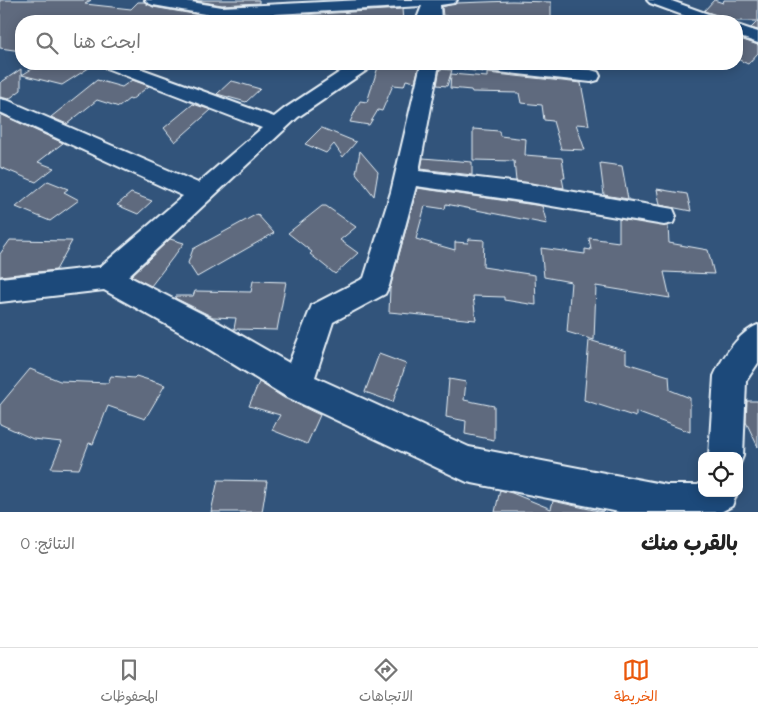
<!DOCTYPE html>
<html lang="ar">
<head>
<meta charset="utf-8">
<style>
  :root { --surface:#fff; --page:#f6f6f6; --text:#222; --muted:#767676; --line:#e0e0e0; --accent:#ea580c }
  body { margin:0; font-family:Delius,"Playpen Sans Arabic",sans-serif; background:var(--page); color:var(--text); direction:rtl }
  .controls { position:absolute; right:15px; bottom:15px; display:grid; overflow:hidden; border-radius:10px; box-shadow:0 2px 12px #0003 }
  .controls button { width:45px; height:45px; display:grid; place-items:center; padding:0; border:0; border-bottom:1px solid var(--line); background:var(--surface); color:var(--text); font:25px sans-serif }
  .list { margin:0; padding:0; list-style:none }
  h2 { display:flex; justify-content:space-between; align-items:center; height:65px; margin:0; padding:0 20px; font-size:21px }
  h2 small { font-size:16px; font-weight:400; color:var(--muted) }
  .icon { flex:none; width:28px; height:28px; fill:none; stroke:currentColor; stroke-width:2; stroke-linecap:round; stroke-linejoin:round }
  .map { position:relative; flex:none; width:758px; height:512px; overflow:hidden; direction:ltr }
  .search { position:absolute; background:var(--surface); box-shadow:0 2px 12px #0003; left:15px; right:15px; top:15px; height:55px; display:flex; align-items:center; gap:12px; box-sizing:border-box; padding:0 18px; border-radius:20px; color:var(--muted); font-size:19px }
  .sheet { height:135px; background:var(--surface) }
  nav { display:flex; justify-content:space-around; align-items:center; box-sizing:border-box; height:70px; border-top:1px solid var(--line); background:var(--surface); font-size:14px; color:var(--muted) }
  nav a { display:grid; justify-items:center; gap:2px }
  nav .on { color:var(--accent) }
  .map>svg:first-child { display:block }
  .building { fill:#5e6b7e; stroke:#e8f1f8 }
  .lines { fill:none; stroke-linecap:round; stroke-linejoin:round }
  .minor-casing { stroke:#e8f1f8; stroke-width:4 }
  .minor { fill:#1f4a7a; fill-rule:evenodd }
</style>
</head>
<body>
<div class="map">
<svg width="758" height="512" viewBox="0 0 758 512">
  <rect width="100%" height="100%" fill="#32547b"/>
  <filter id="ink" filterUnits="userSpaceOnUse"><feTurbulence type="fractalNoise" baseFrequency=".02" numOctaves="2"/><feDisplacementMap in="SourceGraphic" scale="10" xChannelSelector="R" yChannelSelector="G"/><feConvolveMatrix kernelMatrix="1 2 1 2 8 2 1 2 1" color-interpolation-filters="sRGB"/></filter>
  <g filter="url(#ink)">
    <g class="building">
      <polygon points="0,0 91,0 85,4 131,9 138,2 145,2 153,7 222,19 256,17 256,21 21,21 21,51 0,48"/>
      <polygon points="191,0 259,0 259,3 222,5"/>
      <polygon points="714,0 723,3 724,0 758,0 758,30 751,28 758,21 723,21 720,16 704,11"/>
      <polygon points="512,1 551,2 551,21 500,21 500,19 463,17 464,20 447,20 447,16 443,16 442,7 457,3"/>
      <polygon points="402,9 403,21 302,21 301,15"/>
      <polygon points="740,39 758,45 758,53 748,64 737,59 737,42"/>
      <polygon points="40,64 95,64 62,85 22,75"/>
      <polygon points="379,64 419,66 415,82 406,80 404,86 393,85 382,111 378,110 369,125 350,122 360,101 367,102"/>
      <polygon points="21,69 21,90 9,99 0,97 0,83"/>
      <polygon points="440,69 452,70 447,86 437,85"/>
      <polygon points="487,73 581,83 589,125 576,124 585,150 561,149 553,121 544,120 542,105 521,103 519,93 472,92 471,90 450,88 451,74 487,77"/>
      <polygon points="97,80 122,87 132,80 149,86 131,100 129,99 119,107 97,100 67,124 51,117"/>
      <polygon points="231,81 236,82 260,89 246,102 217,94"/>
      <polygon points="193,104 211,110 175,142 164,128"/>
      <polygon points="0,114 63,143 38,162 54,168 36,182 0,167"/>
      <polygon points="321,128 322,128 356,142 343,157 334,144 326,153 305,144"/>
      <polygon points="473,129 499,131 500,136 526,139 525,155 562,158 565,178 562,178 564,188 516,181 514,161 473,160"/>
      <polygon points="360,151 378,172 374,196 356,173"/>
      <polygon points="423,158 472,162 472,175 421,169"/>
      <polygon points="600,163 622,166 628,199 604,195"/>
      <polygon points="48,181 68,189 64,192 79,200 50,221 16,207"/>
      <polygon points="417,188 542,206 547,224 446,204 445,209 425,206 416,239 455,250 455,242 468,243 469,239 484,240 483,267 535,275 536,305 504,300 504,297 473,296 476,320 389,312 390,288"/>
      <polygon points="657,189 687,194 691,211 660,205"/>
      <polygon points="131,193 152,201 138,214 117,205"/>
      <polygon points="322,206 326,206 356,227 340,240 358,253 335,274 310,254 312,252 288,233"/>
      <polygon points="257,214 274,233 197,277 188,263 193,249"/>
      <polygon points="619,219 668,226 669,243 708,250 714,274 664,272 670,298 596,286 594,340 567,332 571,282 544,277 541,248 585,254 585,249 591,250 589,238 619,242"/>
      <polygon points="170,239 184,243 151,286 131,276"/>
      <polygon points="10,240 72,241 56,270 0,276 0,254"/>
      <polygon points="253,281 286,282 277,330 234,329 236,318 213,317 175,298 176,296 193,296 195,291 251,292"/>
      <polygon points="589,340 626,351 626,363 669,376 670,390 690,398 690,432 636,412 636,417 584,400"/>
      <polygon points="379,354 406,364 393,402 365,392"/>
      <polygon points="30,369 60,381 108,383 111,376 134,378 136,376 165,385 145,419 108,406 93,444 89,443 79,469 51,468 62,442 33,439 0,424 0,405"/>
      <polygon points="449,379 466,382 464,400 494,406 494,440 465,434 466,421 446,417"/>
      <polygon points="259,382 284,398 320,415 307,444 272,430 280,415 249,406"/>
      <polygon points="747,401 758,401 758,447 746,422"/>
      <polygon points="218,480 267,481 262,512 211,512"/>
      <polygon points="500,490 512,493 551,509 553,501 603,512 495,512"/>
    </g>
    <g class="lines">
      <g class="minor-casing">
        <g id="minor">
          <polygon points="145,0 179,0 222,7 362,0 457,0 454,3 440,5 441,21 416,21 422,6 222,17 153,5 148,3"/>
          <polygon points="647,0 669,0 719,18 721,21 699,21 650,3"/>
          <polygon points="737,25 758,32 758,43 737,36"/>
          <polygon points="103,64 128,64 274,117 284,109 352,64 373,64 370,68 298,117 128,276 214,320 289,363 312,305 364,278 391,192 421,64 439,64 419,171 528,184 673,209 676,216 673,223 664,225 528,202 416,186 389,286 385,294 333,322 315,377 469,447 667,485 698,485 702,482 702,493 737,493 732,506 721,512 619,512 467,482 285,396 194,340 104,290 0,302 0,278 100,267 183,196 0,112 0,99 9,101 198,183 262,128 106,68"/>
          <polygon points="462,64 523,64 591,70 598,72 600,76 598,80 591,82 471,69 465,68"/>
          <path d="M 758,325 L 758,363 L 746,381 L 743,456 L 739,466 L 739,456 L 709,456 L 714,376 C 722,358 739,332 758,325 Z"/>
        </g>
      </g>
      <use href="#minor" class="minor"/>
    </g>
  </g>
</svg>
<div class="controls">
<button><svg class="icon" aria-label="locate" viewBox="0 0 24 24"><circle cx="12" cy="12" r="6"/><path d="M12 2v4M12 18v4M2 12h4M18 12h4"/></svg></button>
</div>
<div class="search"><svg class="icon" aria-label="search" viewBox="0 0 24 24"><circle cx="10" cy="10" r="6"/><path d="M15 15l6 6"/></svg>ابحث هنا</div>
</div>
<section class="sheet">
<h2>بالقرب منك<small>النتائج: 0</small></h2>
<ul class="list">
</ul>
</section>
<nav>
<a class="on"><svg class="icon" aria-label="map" viewBox="0 0 24 24"><path d="M3 6l6-2 6 2 6-2v14l-6 2-6-2-6 2zM9 4v14M15 6v14"/></svg>الخريطة</a>
<a><svg class="icon" aria-label="directions" viewBox="0 0 24 24"><path d="M12 3l9 9-9 9-9-9zM9 14v-3h6M13 9l2 2-2 2"/></svg>الاتجاهات</a>
<a><svg class="icon" aria-label="saved" viewBox="0 0 24 24"><path d="M7 4h10v16l-5-4-5 4z"/></svg>المحفوظات</a>
</nav>
</body>
</html>
